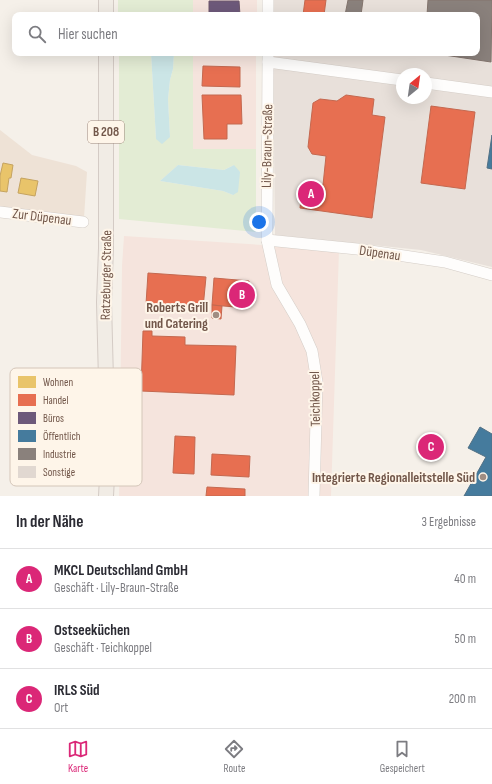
<!DOCTYPE html>
<html lang="de">
<head>
<meta charset="utf-8">
<style>
  :root { --surface:#fff; --page:#f7f7f7; --text:#2b2b33; --muted:#7c7c81; --line:#e1e1e2; --accent:#db2777 }
  body { margin:0; font-family:"Sofia Sans Condensed",sans-serif; background:var(--page); color:var(--text) }
  .compass { position:absolute; left:396px; top:68px; width:36px; height:36px; border-radius:50%; background:var(--surface); box-shadow:0 4px 16px #0002; rotate:29deg }
  .you { position:absolute; left:259px; top:222px; width:14px; height:14px; margin:-10px; border:3px solid #fff; border-radius:50%; background:#1a73e8; box-shadow:0 0 0 6px #1a73e833 }
  .badge { display:grid; place-items:center; width:26px; height:26px; border-radius:50%; background:var(--accent); color:#fff; font-size:13px; font-weight:700 }
  .pin { position:absolute; translate:-50% -50%; border:2px solid #fff; box-shadow:0 1px 4px #0006 }
  .list { margin:0; padding:0; list-style:none }
  h2 { display:flex; justify-content:space-between; align-items:center; height:52px; margin:0; padding:0 16px; font-size:17px }
  h2 small { font-size:13px; font-weight:400; color:var(--muted) }
  .list li { display:grid; grid-template-columns:26px 1fr auto; gap:12px; align-items:center; box-sizing:border-box; height:60px; padding:0 16px; border-top:1px solid var(--line) }
  .list b { display:block; font-size:15px; white-space:nowrap }
  .list p { margin:0; font-size:13px; white-space:nowrap; color:var(--muted) }
  .list em { font-size:13px; font-style:normal; color:var(--muted) }
  .icon { flex:none; width:22px; height:22px; fill:none; stroke:currentColor; stroke-width:2; stroke-linecap:round; stroke-linejoin:round }
  .map { position:relative; flex:none; width:492px; height:496px; overflow:hidden }
  .search { position:absolute; background:var(--surface); box-shadow:0 4px 16px #0002; left:12px; right:12px; top:12px; height:44px; display:flex; align-items:center; gap:10px; box-sizing:border-box; padding:0 14px; border-radius:8px; color:var(--muted); font-size:15px }
  .sheet { height:232px; background:var(--surface) }
  nav { display:flex; justify-content:space-around; align-items:center; box-sizing:border-box; height:56px; border-top:1px solid var(--line); background:var(--surface); font-size:11px; color:var(--muted) }
  nav a { display:grid; justify-items:center; gap:2px }
  nav .on { color:var(--accent) }
  .map>svg:first-child { display:block }
  .residential { fill:#eee2d6 }
  .commercial { fill:#f5e4dd }
  .industrial { fill:#e8e0da; fill-rule:evenodd }
  .green { fill:#e3ecd4; fill-rule:evenodd }
  .water { fill:#cbe5e6 }
  .homes { fill:#e9c46a; stroke:#c5a360 }
  .shops { fill:#e76f51; stroke:#c4684f }
  .offices { fill:#6d597a; stroke:#6e586c }
  .public { fill:#457b9d; stroke:#527084 }
  .industry { fill:#8a817c; stroke:#83746d }
  .building { fill:#e1d8d1; stroke:#ded3cb }
  .lines { fill:none; stroke-linecap:round; stroke-linejoin:round }
  .minor-casing { stroke:#d4cdc7; stroke-width:12 }
  .major-casing { stroke:#d4cbc5; stroke-width:16 }
  .minor { stroke:#fefdfc; stroke-width:11 }
  .major { stroke:#f1ece5; stroke-width:14 }
  .poi-dot { fill:#a08d82; stroke:#fef5e9; stroke-width:1.5 }
  .labels { text-anchor:middle; dominant-baseline:central; stroke-width:4; stroke-linejoin:round; paint-order:stroke }
  .shield { fill:#fef5e9; stroke:#9c867a; stroke-width:1 }
  .shield-label { font-size:13px; font-weight:bold; fill:#72574a }
  .street-label { font-size:14px; fill:#72574a; stroke:#fef5e9 }
  .poi-label { font-size:14px; font-weight:bold; fill:#72574a; stroke:#fef5e9; text-anchor:end }
  .key { fill:#fef5e9; stroke:#d4c6b9; stroke-width:1 }
  .key-label { font-size:11px; fill:#72574a }
</style>
</head>
<body>
<div class="map">
<svg width="492" height="496" viewBox="0 0 492 496">
  <rect width="100%" height="100%" fill="#f5f0e9"/>
  <polygon class="residential" points="0,130 32,155 76,166 87,172 84,218 0,207"/>
  <g class="commercial">
    <rect x="193" y="0" width="64" height="15"/>
    <rect x="193" y="53" width="63" height="96"/>
    <polygon points="124,236 339,250 331,496 119,496 122,266"/>
  </g>
  <path class="industrial" d="M 273,0 L 492,0 L 492,267 L 421,250 L 275,235 L 273,53 L 477,53 L 477,15 L 273,15 ZM 402,74 L 426,74 L 426,98 L 402,98 Z"/>
  <g class="green">
    <rect x="118" y="0" width="75" height="15"/>
    <path d="M 119,53 L 151,53 L 156,139 L 170,137 L 168,99 L 170,80 L 173,69 L 174,53 L 193,53 L 193,149 L 256,149 L 256,232 L 119,219 ZM 178,165 L 224,170 L 234,165 L 233,195 L 223,191 L 160,181 Z"/>
  </g>
  <g class="water">
    <polygon points="151,53 174,53 173,69 170,80 168,99 170,137 162,144 156,139"/>
    <polygon points="178,165 224,170 234,165 240,172 238,192 233,195 223,191 160,181"/>
  </g>
  <g class="homes">
    <polygon points="3,163 13,165 11,178 9,178 7,192 0,191 0,176"/>
    <polygon points="21,178 38,181 35,196 18,193"/>
  </g>
  <g class="shops">
    <polygon points="305,0 326,0 324,15 303,15"/>
    <polygon points="203,66 240,67 240,87 202,86"/>
    <polygon points="202,95 241,95 242,124 227,124 227,139 204,139"/>
    <polygon points="346,95 374,99 372,115 385,117 372,218 300,208 302,189 306,183 323,185 326,156 312,154 308,147 313,103 320,99 337,101"/>
    <polygon points="431,106 475,112 465,189 421,183"/>
    <polygon points="148,273 206,277 203,308 146,304"/>
    <polygon points="214,278 249,281 248,296 252,296 252,304 247,303 247,308 212,305"/>
    <polygon points="212,305 222,306 221,319 212,318"/>
    <polygon points="143,331 152,331 152,336 185,337 185,345 236,346 234,395 141,391"/>
    <polygon points="175,436 195,437 194,474 173,473"/>
    <polygon points="212,454 250,456 249,477 211,475"/>
    <polygon points="207,487 245,489 245,496 206,496"/>
  </g>
  <polygon class="offices" points="209,1 239,1 240,15 209,15"/>
  <g class="public">
    <polygon points="492,135 492,169 487,168"/>
    <polygon points="480,427 492,434 492,496 464,496 486,457 468,448"/>
  </g>
  <g class="industry">
    <polygon points="348,0 363,0 361,15 345,15"/>
    <polygon points="428,0 492,0 491,62 431,53 477,53 477,15 427,15"/>
  </g>
  <polygon class="building" points="426,438 437,439 435,457 425,456"/>
  <g class="lines">
    <g class="minor-casing">
      <g id="minor">
        <polyline points="268,0 268,15"/>
        <polyline points="268,53 267,240 277,285 300,324 312,351 317,382 314,496"/>
        <polyline points="268,62 402,80"/>
        <polyline points="426,83 492,92"/>
        <polyline points="0,212 83,222"/>
        <polyline points="267,240 357,249 445,262 492,275"/>
      </g>
    </g>
    <g class="major-casing">
      <g id="major">
        <polyline points="106,0 106,15"/>
        <polyline points="106,53 106,248 104,302 108,459 106,496"/>
      </g>
    </g>
    <use href="#minor" class="minor"/>
    <use href="#major" class="major"/>
  </g>
  <g class="poi-dot">
    <circle cx="216" cy="315" r="4"/>
    <circle cx="483" cy="477" r="4"/>
  </g>
  <g class="labels">
    <rect class="shield" x="88" y="121" width="36" height="22" rx="3"/>
    <g class="shield-label">
      <text x="106" y="132">B 208</text>
    </g>
    <g class="street-label">
      <text transform="translate(267 146) rotate(-89)">Lily-Braun-Straße</text>
      <text transform="translate(42 217) rotate(7)">Zur Düpenau</text>
      <text transform="translate(380 253) rotate(8)">Düpenau</text>
      <text transform="translate(106 275) rotate(-89)">Ratzeburger Straße</text>
      <text transform="translate(315 399) rotate(-91)">Teichkoppel</text>
    </g>
    <g class="poi-label">
      <text x="208" y="307">Roberts Grill<tspan x="208" dy="16">und Catering</tspan></text>
      <text x="475" y="477">Integrierte Regionalleitstelle Süd</text>
    </g>
  </g>
  <rect x="10" y="368" width="132" height="118" rx="6" class="key"/>
  <rect x="18" y="376" width="18" height="12" fill="#e9c46a"/>
  <rect x="18" y="394" width="18" height="12" fill="#e76f51"/>
  <rect x="18" y="412" width="18" height="12" fill="#6d597a"/>
  <rect x="18" y="430" width="18" height="12" fill="#457b9d"/>
  <rect x="18" y="448" width="18" height="12" fill="#8a817c"/>
  <rect x="18" y="466" width="18" height="12" fill="#e1d8d1"/>
  <g class="key-label">
    <text x="43" y="386">Wohnen</text>
    <text x="43" y="404">Handel</text>
    <text x="43" y="422">Büros</text>
    <text x="43" y="440">Öffentlich</text>
    <text x="43" y="458">Industrie</text>
    <text x="43" y="476">Sonstige</text>
  </g>
</svg>
<svg class="compass" viewBox="-18 -18 36 36"><path d="M0-13l5 13h-10z" fill="#e53935"/><path d="M0 13l5-13h-10z" fill="#7c7c81"/></svg>
<div class="you"></div>
<div class="pin badge" style="left:311px;top:194px">A</div>
<div class="pin badge" style="left:242px;top:295px">B</div>
<div class="pin badge" style="left:431px;top:447px">C</div>
<div class="search"><svg class="icon" aria-label="search" viewBox="0 0 24 24"><circle cx="10" cy="10" r="6"/><path d="M15 15l6 6"/></svg>Hier suchen</div>
</div>
<section class="sheet">
<h2>In der Nähe<small>3 Ergebnisse</small></h2>
<ul class="list">
<li><span class="badge">A</span><div><b>MKCL Deutschland GmbH</b><p>Geschäft · Lily-Braun-Straße</p></div><em>40 m</em></li>
<li><span class="badge">B</span><div><b>Ostseeküchen</b><p>Geschäft · Teichkoppel</p></div><em>50 m</em></li>
<li><span class="badge">C</span><div><b>IRLS Süd</b><p>Ort</p></div><em>200 m</em></li>
</ul>
</section>
<nav>
<a class="on"><svg class="icon" aria-label="map" viewBox="0 0 24 24"><path d="M3 6l6-2 6 2 6-2v14l-6 2-6-2-6 2zM9 4v14M15 6v14"/></svg>Karte</a>
<a><svg class="icon" aria-label="directions" viewBox="0 0 24 24"><path d="M12 3l9 9-9 9-9-9zM9 14v-3h6M13 9l2 2-2 2"/></svg>Route</a>
<a><svg class="icon" aria-label="saved" viewBox="0 0 24 24"><path d="M7 4h10v16l-5-4-5 4z"/></svg>Gespeichert</a>
</nav>
</body>
</html>
